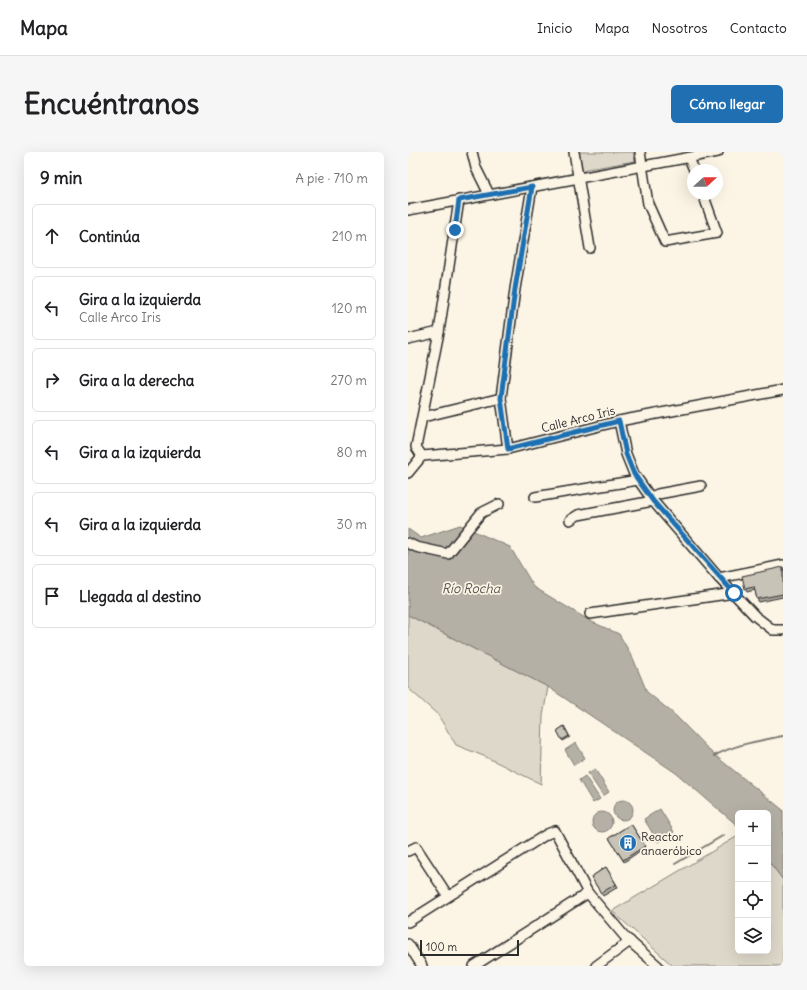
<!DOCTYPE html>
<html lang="es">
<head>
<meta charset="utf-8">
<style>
  :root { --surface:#fff; --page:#f6f6f6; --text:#202124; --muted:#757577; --line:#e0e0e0; --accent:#1f6fb2 }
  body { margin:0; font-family:Delius,sans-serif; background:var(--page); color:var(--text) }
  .controls { position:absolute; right:12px; bottom:12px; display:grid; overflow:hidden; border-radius:6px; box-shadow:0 4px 16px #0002 }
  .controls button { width:36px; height:36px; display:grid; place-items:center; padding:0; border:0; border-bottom:1px solid var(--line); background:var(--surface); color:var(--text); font:20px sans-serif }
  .compass { position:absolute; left:279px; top:12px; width:36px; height:36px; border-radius:50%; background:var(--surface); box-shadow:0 4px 16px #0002; rotate:69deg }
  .scale { position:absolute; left:12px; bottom:10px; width:99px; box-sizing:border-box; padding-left:4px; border:2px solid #2b2b2b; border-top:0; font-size:11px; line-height:14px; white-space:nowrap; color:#2b2b2b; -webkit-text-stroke:3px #fcf5e5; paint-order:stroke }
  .stop { position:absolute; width:12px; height:12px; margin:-9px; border:3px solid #1f6fb2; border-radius:50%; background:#fff }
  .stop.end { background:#1f6fb2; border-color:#fff; box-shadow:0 1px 4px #0008 }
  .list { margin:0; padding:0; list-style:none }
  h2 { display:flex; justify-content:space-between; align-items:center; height:52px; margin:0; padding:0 16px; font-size:17px }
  h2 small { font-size:13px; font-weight:400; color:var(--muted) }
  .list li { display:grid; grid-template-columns:26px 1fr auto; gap:12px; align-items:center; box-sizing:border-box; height:64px; margin:0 8px 8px; padding:0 8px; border:1px solid var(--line); border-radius:6px }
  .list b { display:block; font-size:15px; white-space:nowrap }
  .list p { margin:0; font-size:13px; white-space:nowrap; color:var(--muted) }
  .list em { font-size:13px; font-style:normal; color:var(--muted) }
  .icon { flex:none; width:22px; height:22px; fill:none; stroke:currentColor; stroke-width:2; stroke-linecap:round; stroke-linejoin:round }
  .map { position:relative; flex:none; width:375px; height:814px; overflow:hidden; border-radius:6px }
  header { display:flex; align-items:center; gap:24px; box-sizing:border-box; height:56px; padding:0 20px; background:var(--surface); border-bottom:1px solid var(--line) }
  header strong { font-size:19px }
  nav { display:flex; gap:22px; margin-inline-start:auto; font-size:14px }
  .intro { display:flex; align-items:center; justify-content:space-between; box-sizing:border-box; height:96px; padding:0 24px }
  h1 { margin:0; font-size:28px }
  .button { padding:10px 18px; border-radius:6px; background:var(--accent); color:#fff; font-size:14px; font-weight:700 }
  main { display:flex; gap:24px; padding:0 24px }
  aside { flex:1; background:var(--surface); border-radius:6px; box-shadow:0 4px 16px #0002 }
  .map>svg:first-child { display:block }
  .green { fill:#ded8ca; stroke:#84827a }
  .water { fill:#b4b0a5; stroke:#7d7b74 }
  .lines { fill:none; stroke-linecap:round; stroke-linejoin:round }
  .stream { stroke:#7d7b74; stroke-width:2 }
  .minor-casing { stroke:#2b2b2b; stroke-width:12 }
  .minor { stroke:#fcf5e5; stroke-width:9 }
  .wall { fill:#aca89d; stroke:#2b2b2b }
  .building { fill:#c8c3b7; stroke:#2b2b2b }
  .route { stroke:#1f6fb2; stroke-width:5 }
  .labels { text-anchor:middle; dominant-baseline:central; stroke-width:3.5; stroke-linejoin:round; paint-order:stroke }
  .street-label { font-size:12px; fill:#2b2b2b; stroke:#fcf5e5 }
  .poi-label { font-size:12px; fill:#2b2b2b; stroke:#fcf5e5; text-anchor:start }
  .water-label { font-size:13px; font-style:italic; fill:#545350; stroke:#fcf5e5 }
</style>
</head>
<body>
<header>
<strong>Mapa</strong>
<nav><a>Inicio</a><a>Mapa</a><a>Nosotros</a><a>Contacto</a></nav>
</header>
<div class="intro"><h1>Encuéntranos</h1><a class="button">Cómo llegar</a></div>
<main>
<aside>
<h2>9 min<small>A pie · 710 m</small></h2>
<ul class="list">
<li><svg class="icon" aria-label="ahead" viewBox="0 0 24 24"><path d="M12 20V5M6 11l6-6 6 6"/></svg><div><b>Continúa</b></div><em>210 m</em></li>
<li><svg class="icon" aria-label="left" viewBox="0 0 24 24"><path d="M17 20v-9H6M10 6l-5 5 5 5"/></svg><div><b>Gira a la izquierda</b><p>Calle Arco Iris</p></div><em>120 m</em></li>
<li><svg class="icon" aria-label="right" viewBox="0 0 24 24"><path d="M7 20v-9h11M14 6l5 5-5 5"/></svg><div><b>Gira a la derecha</b></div><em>270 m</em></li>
<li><svg class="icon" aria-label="left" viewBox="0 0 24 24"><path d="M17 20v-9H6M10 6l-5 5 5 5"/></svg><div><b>Gira a la izquierda</b></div><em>80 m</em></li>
<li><svg class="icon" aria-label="left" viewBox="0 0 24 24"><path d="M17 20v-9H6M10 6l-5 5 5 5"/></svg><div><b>Gira a la izquierda</b></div><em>30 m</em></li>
<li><svg class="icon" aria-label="arrive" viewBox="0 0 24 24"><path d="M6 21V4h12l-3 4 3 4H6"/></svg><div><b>Llegada al destino</b></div></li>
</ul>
</aside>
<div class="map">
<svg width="375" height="814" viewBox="0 0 375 814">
  <rect width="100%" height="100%" fill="#fcf5e5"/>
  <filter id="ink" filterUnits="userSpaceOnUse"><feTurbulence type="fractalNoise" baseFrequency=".025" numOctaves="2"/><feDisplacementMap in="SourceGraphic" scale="8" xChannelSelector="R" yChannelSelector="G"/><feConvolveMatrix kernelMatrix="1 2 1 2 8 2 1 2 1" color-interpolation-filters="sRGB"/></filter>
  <g filter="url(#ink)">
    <g class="green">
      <polygon points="171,0 225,0 227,9 174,18"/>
      <polygon points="0,463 140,535 135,564 133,632 78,605 48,593 30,563 0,536"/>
      <polygon points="330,684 330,799 360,799 360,708 375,728 375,814 265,814 204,759"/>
    </g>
    <g class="water">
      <polygon points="52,373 102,395 126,435 182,469 211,482 225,506 239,540 267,563 304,601 375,658 375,728 360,708 360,661 330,661 330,674 268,621 140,535 0,463 0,377 13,386"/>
      <polygon points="168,591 177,606 166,613 157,598"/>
      <polygon points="187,617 201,640 195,644 180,621"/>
      <polygon points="177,624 192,647 185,651 171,628"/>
      <circle cx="215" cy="658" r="10"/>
      <polygon points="252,657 266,680 250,690 236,667"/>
      <circle cx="194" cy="670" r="10"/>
    </g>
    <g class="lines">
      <g class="stream">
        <path d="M 306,604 C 328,592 350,589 375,584"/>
        <polyline points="267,712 316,683"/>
      </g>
      <g class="minor-casing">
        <g id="minor">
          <polyline points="64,0 68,16 81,42"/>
          <polyline points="166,0 182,96"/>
          <polyline points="232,0 240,52 257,90 309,81 295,42"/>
          <polyline points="281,6 286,18"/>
          <polyline points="0,58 310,0"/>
          <polyline points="0,187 31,180"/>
          <polyline points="15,265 93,246"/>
          <polyline points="211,269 218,302 226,322 245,349 311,426 347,464 365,478 375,478"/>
          <polyline points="100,297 93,246 107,137 124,35"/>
          <polyline points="14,304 8,295 31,180 51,48"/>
          <polyline points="0,321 14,304 100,297 211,269 375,238"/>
          <polyline points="127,345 230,328"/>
          <polyline points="243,345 250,342 293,334"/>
          <polyline points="162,368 170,363 245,349"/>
          <polyline points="0,391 8,395 40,402 73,361 91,352"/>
          <polyline points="311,426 375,413"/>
          <polyline points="182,462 326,441"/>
          <polyline points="0,699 8,695 40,744"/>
          <polyline points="0,770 139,682 147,679 180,741 218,786 250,814"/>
          <polyline points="0,792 14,814"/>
          <polyline points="66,814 180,741"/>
          <polyline points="188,814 222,789"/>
        </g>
      </g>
      <use href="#minor" class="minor"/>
    </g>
    <g class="wall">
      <polygon points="375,415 375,445 351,450 349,447 347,438 339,440 337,437"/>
      <polygon points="156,574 162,585 155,589 149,579"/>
      <polygon points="223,672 238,695 216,710 201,686"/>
      <polygon points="198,715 210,735 195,744 183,725"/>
    </g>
    <g class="building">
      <polygon points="375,415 375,442 349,447 346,435 337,437 334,424"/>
      <polygon points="156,574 161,584 154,588 149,579"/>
      <polygon points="223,672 237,694 215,708 201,686"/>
      <polygon points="198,715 208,732 193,741 183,725"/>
    </g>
  </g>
  <g class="lines" filter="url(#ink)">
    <polyline class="route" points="47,78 51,48 124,35 107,137 93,246 100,297 211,269 218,302 226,322 245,349 326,441"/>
  </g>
  <defs>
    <g id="building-disc" transform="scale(0.9)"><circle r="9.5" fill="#1f6fb2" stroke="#fcf5e5"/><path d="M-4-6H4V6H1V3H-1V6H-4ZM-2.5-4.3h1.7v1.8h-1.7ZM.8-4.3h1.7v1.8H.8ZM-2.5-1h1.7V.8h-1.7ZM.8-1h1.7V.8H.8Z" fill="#fff"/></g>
  </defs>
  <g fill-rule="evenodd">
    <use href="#building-disc" x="220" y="691"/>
  </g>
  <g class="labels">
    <g class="street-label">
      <text transform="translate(170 267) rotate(-14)">Calle Arco Iris</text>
    </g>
    <g class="poi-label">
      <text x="233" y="684">Reactor<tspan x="233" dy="14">anaeróbico</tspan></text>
    </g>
    <g class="water-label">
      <text x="63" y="436">Río Rocha</text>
    </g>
  </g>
</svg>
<div class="controls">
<button>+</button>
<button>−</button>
<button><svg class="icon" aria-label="locate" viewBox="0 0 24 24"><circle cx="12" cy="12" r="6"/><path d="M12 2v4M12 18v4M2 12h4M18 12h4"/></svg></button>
<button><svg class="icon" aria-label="layers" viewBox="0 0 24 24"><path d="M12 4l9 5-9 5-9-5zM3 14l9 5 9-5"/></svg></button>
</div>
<svg class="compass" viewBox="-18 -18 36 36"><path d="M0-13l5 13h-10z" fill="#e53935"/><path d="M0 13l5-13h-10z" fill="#757577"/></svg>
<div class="scale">100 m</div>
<div class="stop" style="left:326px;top:441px"></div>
<div class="stop end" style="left:47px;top:78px"></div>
</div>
</main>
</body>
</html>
